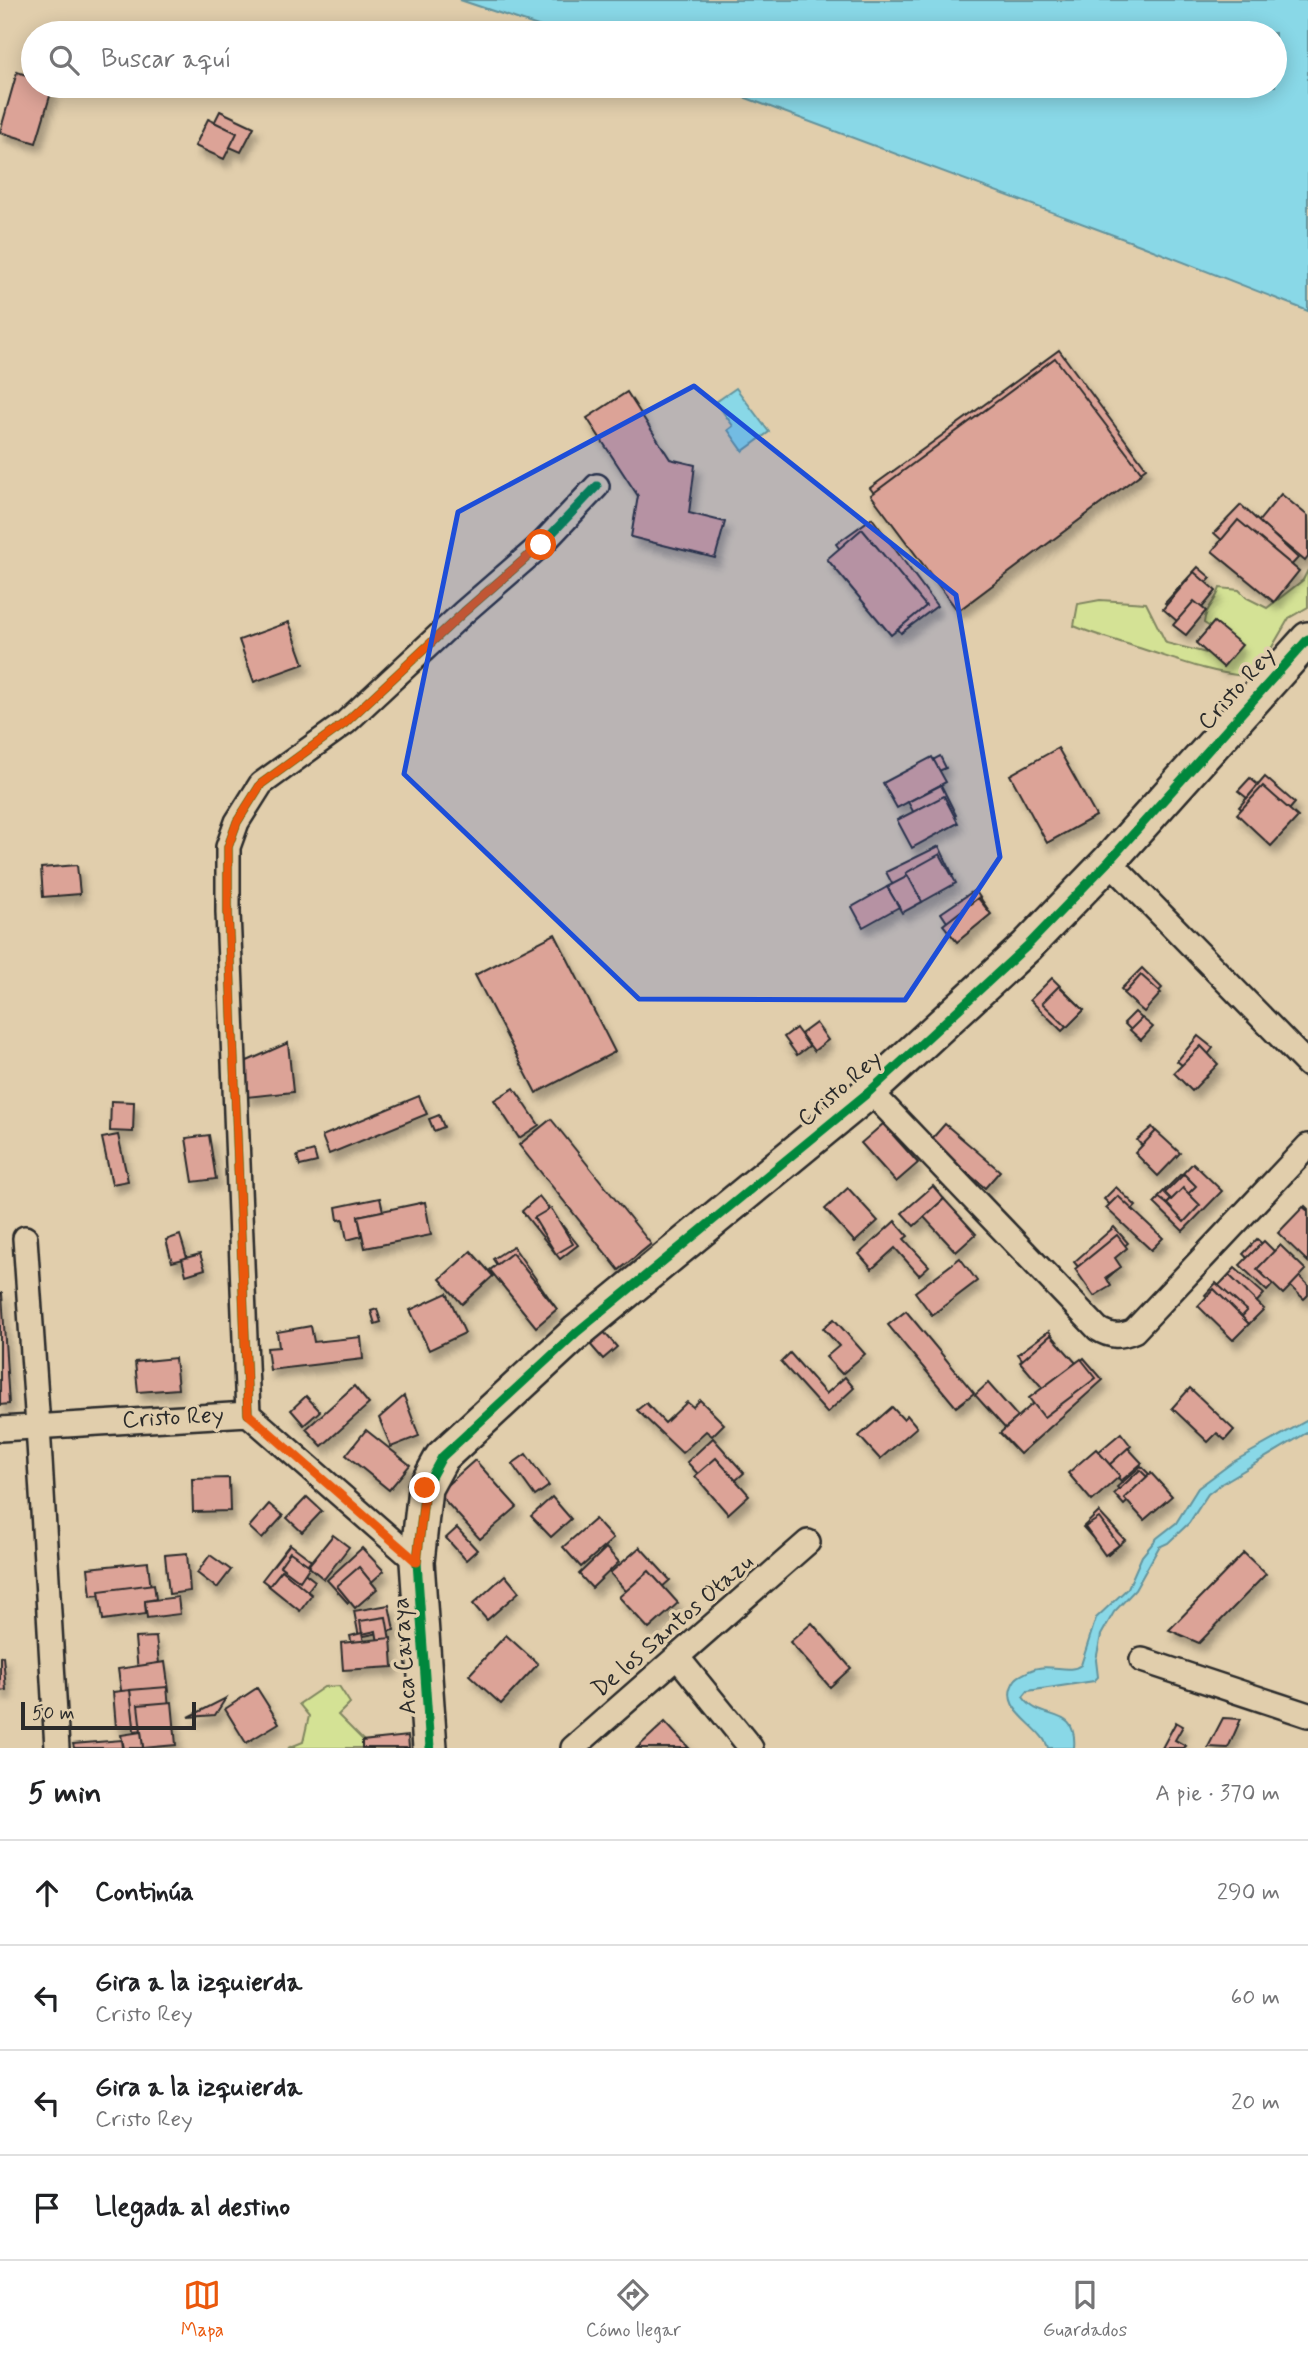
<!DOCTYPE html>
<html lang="es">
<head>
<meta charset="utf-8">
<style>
  :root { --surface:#fff; --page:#f6f6f6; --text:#202124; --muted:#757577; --line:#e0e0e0; --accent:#ea580c }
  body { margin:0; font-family:Mynerve,sans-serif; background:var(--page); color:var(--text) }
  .scale { position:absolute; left:21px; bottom:18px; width:175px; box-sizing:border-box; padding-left:7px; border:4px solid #2b2b2b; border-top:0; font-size:19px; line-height:24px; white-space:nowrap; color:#2b2b2b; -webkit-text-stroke:5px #e1ceac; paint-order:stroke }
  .stop { position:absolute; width:21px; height:21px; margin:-16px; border:5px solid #ea580c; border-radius:50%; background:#fff }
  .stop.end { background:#ea580c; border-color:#fff; box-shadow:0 2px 7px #0008 }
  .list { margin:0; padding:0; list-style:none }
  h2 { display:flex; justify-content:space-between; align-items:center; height:91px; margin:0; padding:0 28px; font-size:30px }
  h2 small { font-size:23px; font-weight:400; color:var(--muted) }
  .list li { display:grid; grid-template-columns:46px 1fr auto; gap:21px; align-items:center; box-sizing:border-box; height:105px; padding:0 28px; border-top:2px solid var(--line) }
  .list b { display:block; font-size:26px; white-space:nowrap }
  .list p { margin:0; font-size:23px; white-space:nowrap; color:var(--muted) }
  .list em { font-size:23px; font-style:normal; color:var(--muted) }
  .icon { flex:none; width:38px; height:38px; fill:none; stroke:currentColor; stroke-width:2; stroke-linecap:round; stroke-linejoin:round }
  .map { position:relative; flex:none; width:1308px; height:1748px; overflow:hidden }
  .search { position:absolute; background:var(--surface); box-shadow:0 4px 18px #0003; left:21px; right:21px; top:21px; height:77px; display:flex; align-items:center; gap:18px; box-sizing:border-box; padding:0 24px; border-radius:38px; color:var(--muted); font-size:26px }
  .sheet { height:511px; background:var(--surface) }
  nav { display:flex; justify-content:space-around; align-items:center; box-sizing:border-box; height:98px; border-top:2px solid var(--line); background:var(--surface); font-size:19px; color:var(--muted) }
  nav a { display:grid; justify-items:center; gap:4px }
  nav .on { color:var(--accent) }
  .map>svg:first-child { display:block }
  .green { fill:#d4e295; stroke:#808660; stroke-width:2 }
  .water { fill:#89d8e7; stroke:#63939c; stroke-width:2 }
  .building { fill:#dca397; stroke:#2b2b2b; stroke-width:2; filter:url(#shadow) }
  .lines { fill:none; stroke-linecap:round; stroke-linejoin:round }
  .street-casing { stroke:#2b2b2b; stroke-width:28 }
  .secondary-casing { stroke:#2b2b2b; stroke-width:38 }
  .street { stroke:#e1ceac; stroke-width:23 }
  .secondary { stroke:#e1ceac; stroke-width:33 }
  .cycleway-casing { stroke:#e1ceac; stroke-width:13 }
  .cycleway { stroke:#00873e; stroke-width:9 }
  .route { stroke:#ea580c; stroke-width:9 }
  .marked { fill:#1d4ed8; fill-opacity:0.2; stroke:#1d4ed8; stroke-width:5; stroke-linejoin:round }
  .labels { text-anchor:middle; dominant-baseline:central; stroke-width:7; stroke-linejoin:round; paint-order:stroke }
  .street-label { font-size:24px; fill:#2b2b2b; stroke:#e1ceac }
</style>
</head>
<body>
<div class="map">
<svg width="1308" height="1748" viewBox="0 0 1308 1748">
  <defs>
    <filter id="shadow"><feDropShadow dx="4.5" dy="8" stdDeviation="3.5" flood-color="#0004"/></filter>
  </defs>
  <rect width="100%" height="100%" fill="#e1ceac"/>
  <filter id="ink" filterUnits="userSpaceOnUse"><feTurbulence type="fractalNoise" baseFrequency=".0143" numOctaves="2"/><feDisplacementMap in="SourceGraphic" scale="14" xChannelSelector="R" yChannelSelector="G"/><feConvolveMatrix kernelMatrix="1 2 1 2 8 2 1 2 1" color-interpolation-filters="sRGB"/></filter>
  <g filter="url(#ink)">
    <g class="green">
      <path d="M 1308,570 L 1308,607 L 1289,618 L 1265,659 L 1246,676 C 1208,673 1172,658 1136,647 C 1115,640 1095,635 1074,626 L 1078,604 L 1100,600 L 1146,603 L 1166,643 L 1211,654 L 1223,635 L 1204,623 C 1205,608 1216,602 1220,588 L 1239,590 L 1247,598 L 1267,608 L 1303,580 Z"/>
      <polygon points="339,1686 350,1703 338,1715 371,1748 288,1748 303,1742 309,1716 299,1704 324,1687"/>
    </g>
    <g class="water">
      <polygon points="460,0 1308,0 1308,311 1140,245 714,86 1275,86 1275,33 559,33"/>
      <polygon points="736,388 769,432 743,451 728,430 733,426 716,402"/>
      <path d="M 1308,1420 L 1308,1432 L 1221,1484 L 1208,1494 L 1189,1523 L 1168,1543 L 1159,1547 L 1135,1590 L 1114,1612 L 1101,1635 L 1096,1660 L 1098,1677 L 1094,1681 L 1028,1691 L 1023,1697 C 1041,1724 1078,1704 1074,1748 L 1048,1748 C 1042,1725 995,1710 1015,1680 C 1019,1675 1024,1674 1029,1671 C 1049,1661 1068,1675 1081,1665 L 1096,1618 L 1128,1588 L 1142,1556 L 1157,1538 L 1176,1523 L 1198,1488 L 1233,1462 Z"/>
    </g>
    <g class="building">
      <polygon points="17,72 33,77 33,86 53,86 36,143 0,132"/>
      <polygon points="220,111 254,127 241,152 207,137"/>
      <polygon points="208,119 237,133 224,159 195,146"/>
      <polygon points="1059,350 1146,468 957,605 870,488"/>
      <polygon points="1055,358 1142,473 958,611 871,495"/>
      <polygon points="627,392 670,459 695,465 689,513 725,522 715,558 631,537 638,496 587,418"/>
      <polygon points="1281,494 1308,516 1308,557 1305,561 1258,522"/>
      <polygon points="1241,505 1298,558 1272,586 1214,533"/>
      <polygon points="872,518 937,606 901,633 836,544"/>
      <polygon points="1238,520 1299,571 1274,602 1212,551"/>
      <polygon points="862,529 926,606 891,635 827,559"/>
      <polygon points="1198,567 1211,578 1177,615 1165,603"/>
      <polygon points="1194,572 1216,591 1185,628 1163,609"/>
      <polygon points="1194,601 1206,611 1186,635 1173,625"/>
      <polygon points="289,622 304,664 254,682 239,640"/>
      <polygon points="1214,622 1242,645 1223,667 1196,643"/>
      <polygon points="1058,748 1096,816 1047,843 1010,775"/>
      <polygon points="940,756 946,768 934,773 929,762"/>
      <polygon points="932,757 946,782 897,808 883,783"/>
      <polygon points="1265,777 1295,803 1269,833 1239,807"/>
      <polygon points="1250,778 1258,785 1247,798 1238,791"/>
      <polygon points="941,785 956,815 924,832 908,802"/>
      <polygon points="1263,786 1298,817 1271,846 1237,814"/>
      <polygon points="944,796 958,823 912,848 897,820"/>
      <polygon points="939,846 953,875 901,901 886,872"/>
      <polygon points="940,854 956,883 922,902 906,873"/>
      <polygon points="77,865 80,894 43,897 41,868"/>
      <polygon points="908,876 922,902 902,913 887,887"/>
      <polygon points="887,887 899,907 863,927 852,907"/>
      <polygon points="975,890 989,911 955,934 941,913"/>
      <polygon points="978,898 991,914 957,942 943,925"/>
      <polygon points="555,934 615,1052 536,1093 475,975"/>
      <polygon points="1142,968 1162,988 1141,1009 1121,989"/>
      <polygon points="1141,975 1161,993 1144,1012 1124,994"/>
      <polygon points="1052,978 1084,1010 1062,1031 1030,1000"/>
      <polygon points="1059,986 1084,1010 1067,1027 1042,1003"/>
      <polygon points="1135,1012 1149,1025 1138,1037 1124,1023"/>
      <polygon points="1142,1018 1153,1027 1141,1040 1130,1030"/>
      <polygon points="816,1023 828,1040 814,1051 801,1034"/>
      <polygon points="796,1028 809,1046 797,1055 784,1037"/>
      <polygon points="1198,1036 1213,1048 1193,1074 1177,1061"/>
      <polygon points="288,1043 293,1092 247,1097 245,1062"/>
      <polygon points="1201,1046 1218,1064 1192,1091 1174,1073"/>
      <polygon points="514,1088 539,1125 519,1138 494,1100"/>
      <polygon points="419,1096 427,1114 329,1154 322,1136"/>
      <polygon points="111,1101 134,1102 133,1132 110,1131"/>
      <polygon points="439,1115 444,1127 434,1131 429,1119"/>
      <polygon points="551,1119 651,1244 619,1270 519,1145"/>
      <polygon points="883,1124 918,1163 896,1182 861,1143"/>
      <polygon points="945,1124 1000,1171 985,1188 930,1141"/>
      <polygon points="1152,1127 1171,1150 1156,1162 1137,1140"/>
      <polygon points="1156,1131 1180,1153 1158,1176 1135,1153"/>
      <polygon points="118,1135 128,1181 112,1184 102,1138"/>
      <polygon points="209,1135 216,1179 193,1182 186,1138"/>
      <polygon points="314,1151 317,1162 300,1166 297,1156"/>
      <polygon points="1193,1163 1222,1191 1183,1231 1154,1203"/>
      <polygon points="1181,1174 1189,1182 1167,1204 1158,1197"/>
      <polygon points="1184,1174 1196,1186 1177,1205 1165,1193"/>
      <polygon points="933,1186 944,1199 914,1226 902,1213"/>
      <polygon points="1116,1187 1136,1206 1124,1218 1104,1199"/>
      <polygon points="848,1188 878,1221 855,1242 825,1209"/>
      <polygon points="1183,1188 1200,1205 1184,1222 1167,1204"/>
      <polygon points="539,1196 578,1245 560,1259 522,1211"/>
      <polygon points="1118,1196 1163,1238 1151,1250 1106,1208"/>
      <polygon points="380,1198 383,1211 358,1216 362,1236 347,1240 343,1219 338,1220 336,1207"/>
      <polygon points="944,1199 976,1234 956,1252 924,1217"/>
      <polygon points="425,1202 431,1235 365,1248 358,1216"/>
      <polygon points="1305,1206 1308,1209 1308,1249 1285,1226"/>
      <polygon points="1303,1207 1308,1211 1308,1262 1278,1233"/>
      <polygon points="551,1208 573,1244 556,1254 534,1218"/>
      <polygon points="895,1221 908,1236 904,1239 929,1266 919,1275 895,1248 872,1269 859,1254"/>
      <polygon points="1114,1227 1128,1243 1111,1257 1120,1267 1096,1288 1074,1262"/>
      <polygon points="180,1235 187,1258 172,1262 166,1240"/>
      <polygon points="1117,1235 1127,1248 1115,1258 1121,1267 1106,1277 1111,1286 1094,1296 1075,1269"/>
      <polygon points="1257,1239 1270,1251 1256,1266 1243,1254"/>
      <polygon points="1264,1241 1308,1285 1308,1295 1304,1299 1290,1286 1283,1292 1274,1283 1267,1291 1240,1265"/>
      <polygon points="1280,1245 1306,1270 1283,1294 1257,1269"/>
      <polygon points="513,1246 556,1308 535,1322 493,1259"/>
      <polygon points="471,1251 493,1276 462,1304 440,1279"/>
      <polygon points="512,1253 557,1309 536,1327 490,1270"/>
      <polygon points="200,1254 205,1269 186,1275 182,1259"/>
      <polygon points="960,1258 977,1281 932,1315 915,1292"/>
      <polygon points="1235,1268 1264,1294 1252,1307 1223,1281"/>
      <polygon points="1229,1275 1264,1309 1249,1324 1214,1290"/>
      <polygon points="1216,1283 1247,1311 1236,1323 1205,1295"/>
      <polygon points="1214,1289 1249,1324 1233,1340 1198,1306"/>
      <polygon points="0,1293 2,1293 9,1404 0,1405"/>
      <polygon points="447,1293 465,1333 429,1350 410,1310"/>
      <polygon points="377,1309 381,1322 375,1324 371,1311"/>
      <polygon points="906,1311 974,1393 956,1407 888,1325"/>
      <polygon points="834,1319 865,1354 842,1374 826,1357 839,1346 823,1328"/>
      <polygon points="311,1326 314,1342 361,1337 363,1359 270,1370 267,1348 279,1347 277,1332"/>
      <polygon points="603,1331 617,1347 603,1359 589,1343"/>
      <polygon points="1049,1331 1073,1362 1043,1386 1018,1354"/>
      <polygon points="1051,1335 1077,1364 1046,1392 1020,1362"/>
      <polygon points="790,1353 826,1394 845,1377 854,1388 827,1413 781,1362"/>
      <polygon points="175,1358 178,1389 138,1392 135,1362"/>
      <polygon points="1084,1358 1103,1380 1020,1454 1000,1433"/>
      <polygon points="1081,1359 1096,1378 1044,1417 1029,1398"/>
      <polygon points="988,1383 1018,1417 1005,1428 975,1395"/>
      <polygon points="354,1386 369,1404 322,1446 306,1429"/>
      <polygon points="1190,1388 1234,1430 1225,1440 1217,1433 1208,1442 1172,1408"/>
      <polygon points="306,1396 320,1411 304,1425 291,1410"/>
      <polygon points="404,1396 419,1436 391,1447 379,1418"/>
      <polygon points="700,1400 724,1424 712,1436 706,1431 682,1453 637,1410 646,1403 665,1423 687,1402 693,1407"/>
      <polygon points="892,1407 903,1419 907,1415 917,1427 880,1459 859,1436"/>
      <polygon points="366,1430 410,1465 389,1490 346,1455"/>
      <polygon points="1121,1433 1131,1446 1108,1466 1097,1453"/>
      <polygon points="713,1438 744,1473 718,1496 687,1462"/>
      <polygon points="1128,1448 1142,1463 1121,1481 1108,1466"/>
      <polygon points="1096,1449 1120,1476 1092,1501 1068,1473"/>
      <polygon points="526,1454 549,1486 535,1496 512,1464"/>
      <polygon points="716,1458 749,1495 728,1514 695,1476"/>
      <polygon points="475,1460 517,1507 480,1539 438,1493"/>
      <polygon points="1141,1466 1149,1474 1125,1496 1117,1487"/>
      <polygon points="1140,1470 1150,1480 1124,1505 1114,1494"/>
      <polygon points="1151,1473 1172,1496 1144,1520 1124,1498"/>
      <polygon points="229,1478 230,1511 193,1512 192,1479"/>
      <polygon points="307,1497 322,1511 302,1532 287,1518"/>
      <polygon points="552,1497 571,1519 551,1537 531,1516"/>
      <polygon points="269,1504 283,1516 262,1539 249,1527"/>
      <polygon points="1099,1512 1125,1540 1108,1555 1083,1527"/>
      <polygon points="1099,1518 1119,1545 1105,1555 1085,1527"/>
      <polygon points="595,1519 613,1539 581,1567 563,1547"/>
      <polygon points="457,1528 477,1550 466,1560 446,1538"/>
      <polygon points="333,1535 349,1547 324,1579 308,1566"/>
      <polygon points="290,1544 311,1560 302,1571 315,1581 296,1606 262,1580"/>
      <polygon points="640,1547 670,1580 640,1607 610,1573"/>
      <polygon points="362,1548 384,1571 348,1603 327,1580"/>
      <polygon points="606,1548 619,1562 592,1588 579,1574"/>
      <polygon points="290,1552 310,1566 300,1581 280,1566"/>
      <polygon points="187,1553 190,1591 169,1594 165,1555"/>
      <polygon points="1244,1553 1266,1574 1199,1643 1169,1630"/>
      <polygon points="210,1555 231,1570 217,1588 197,1573"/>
      <polygon points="148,1562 151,1590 91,1596 88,1568"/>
      <polygon points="359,1567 377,1589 355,1608 337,1586"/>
      <polygon points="282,1570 312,1595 300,1611 269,1586"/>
      <polygon points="649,1571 678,1603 649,1629 619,1597"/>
      <polygon points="505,1575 519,1592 487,1620 473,1604"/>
      <polygon points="154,1584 156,1599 145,1601 146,1614 103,1620 99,1591"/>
      <polygon points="178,1597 180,1614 147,1618 145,1601"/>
      <polygon points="389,1605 394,1630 359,1637 354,1611"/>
      <polygon points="386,1617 391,1646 379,1648 376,1631 362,1634 360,1621"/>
      <polygon points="812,1623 851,1668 830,1687 790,1642"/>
      <polygon points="362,1633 365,1646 353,1649 350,1636"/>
      <polygon points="506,1635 538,1664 501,1704 469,1675"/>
      <polygon points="156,1637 161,1681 139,1683 135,1638"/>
      <polygon points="391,1638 393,1667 343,1670 341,1643"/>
      <polygon points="3,1656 6,1690 0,1691 0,1657"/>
      <polygon points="165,1662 169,1691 122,1697 118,1669"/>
      <polygon points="167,1687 171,1727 134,1731 130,1690"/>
      <polygon points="257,1688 279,1723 246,1743 225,1709"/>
      <polygon points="130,1690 134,1726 116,1727 113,1692"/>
      <polygon points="226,1698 215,1715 189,1717"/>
      <polygon points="172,1702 176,1745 143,1748 138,1705"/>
      <polygon points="1223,1718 1241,1719 1228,1748 1208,1747"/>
      <polygon points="665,1722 689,1748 637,1748"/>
      <polygon points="1176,1722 1183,1726 1175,1740 1186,1746 1184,1748 1162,1748"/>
      <polygon points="141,1732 143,1748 124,1748 121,1735"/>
      <polygon points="408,1736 409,1748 362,1748 362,1741"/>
      <polygon points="122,1740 123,1748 74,1748 73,1744"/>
    </g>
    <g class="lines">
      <g class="street-casing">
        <g id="street">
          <polyline points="1109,861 1308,1065"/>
          <path d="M 870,1091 L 1098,1329 C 1111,1337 1120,1337 1134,1331 L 1308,1146"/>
          <polyline points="25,1238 38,1426 57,1748"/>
          <polyline points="248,1414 228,912 228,847 237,822 261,784 345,723 464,612 541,545 597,486"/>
          <polyline points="0,1429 248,1414 417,1562"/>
          <polyline points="678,1658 751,1748"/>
          <polyline points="1142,1660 1308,1715"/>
          <polyline points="573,1748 808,1542"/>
        </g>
      </g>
      <g class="secondary-casing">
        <polyline id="secondary" points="430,1748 417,1562 425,1488 442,1457 577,1332 870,1091 1027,946 1109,861 1308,639"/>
      </g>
      <use href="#street" class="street"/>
      <use href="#secondary" class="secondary"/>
      <g class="cycleway-casing">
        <g id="cycleway">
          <polyline points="248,1414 228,912 228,847 237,822 261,784 345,723 464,612 541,545 597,486"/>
          <polyline points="430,1748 417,1562 425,1488 442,1457 577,1332 870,1091 1027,946 1109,861 1308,639"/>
        </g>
      </g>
      <use href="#cycleway" class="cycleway"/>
    </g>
  </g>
  <g class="lines" filter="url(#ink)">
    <polyline class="route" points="425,1488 417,1562 248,1414 228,912 228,847 237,822 261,784 345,723 464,612 541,545"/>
  </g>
  <path class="marked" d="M 694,386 L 956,595 L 1000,857 L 905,1000 L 639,999 L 404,774 L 458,512 Z"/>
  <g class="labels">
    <g class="street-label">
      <text transform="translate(1237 689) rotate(-48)">Cristo Rey</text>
      <text transform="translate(840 1089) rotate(-41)">Cristo Rey</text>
      <text transform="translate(173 1418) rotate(-3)">Cristo Rey</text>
      <text transform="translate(673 1626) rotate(-41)">De los Santos Otazu</text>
      <text transform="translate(405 1656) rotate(-94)">Aca Caraya</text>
    </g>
  </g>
</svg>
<div class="scale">50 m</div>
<div class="stop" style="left:541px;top:545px"></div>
<div class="stop end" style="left:425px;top:1488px"></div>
<div class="search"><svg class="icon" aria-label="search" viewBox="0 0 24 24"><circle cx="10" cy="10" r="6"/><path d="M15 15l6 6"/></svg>Buscar aquí</div>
</div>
<section class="sheet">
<h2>5 min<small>A pie · 370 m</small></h2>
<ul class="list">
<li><svg class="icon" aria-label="ahead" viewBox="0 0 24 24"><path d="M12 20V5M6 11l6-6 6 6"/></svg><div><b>Continúa</b></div><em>290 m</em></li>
<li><svg class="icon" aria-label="left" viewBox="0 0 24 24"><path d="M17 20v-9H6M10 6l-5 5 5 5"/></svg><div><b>Gira a la izquierda</b><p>Cristo Rey</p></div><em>60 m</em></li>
<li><svg class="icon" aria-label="left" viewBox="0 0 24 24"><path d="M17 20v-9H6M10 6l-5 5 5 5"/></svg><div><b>Gira a la izquierda</b><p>Cristo Rey</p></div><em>20 m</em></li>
<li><svg class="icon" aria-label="arrive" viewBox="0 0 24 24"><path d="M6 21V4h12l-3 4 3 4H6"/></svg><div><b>Llegada al destino</b></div></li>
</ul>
</section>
<nav>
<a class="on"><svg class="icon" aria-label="map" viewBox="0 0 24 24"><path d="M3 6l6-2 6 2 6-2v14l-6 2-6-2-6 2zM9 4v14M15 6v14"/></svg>Mapa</a>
<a><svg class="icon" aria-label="directions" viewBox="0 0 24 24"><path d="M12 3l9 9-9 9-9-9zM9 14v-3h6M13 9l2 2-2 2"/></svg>Cómo llegar</a>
<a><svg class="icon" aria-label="saved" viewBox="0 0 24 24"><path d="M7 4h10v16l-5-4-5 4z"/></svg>Guardados</a>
</nav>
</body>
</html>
